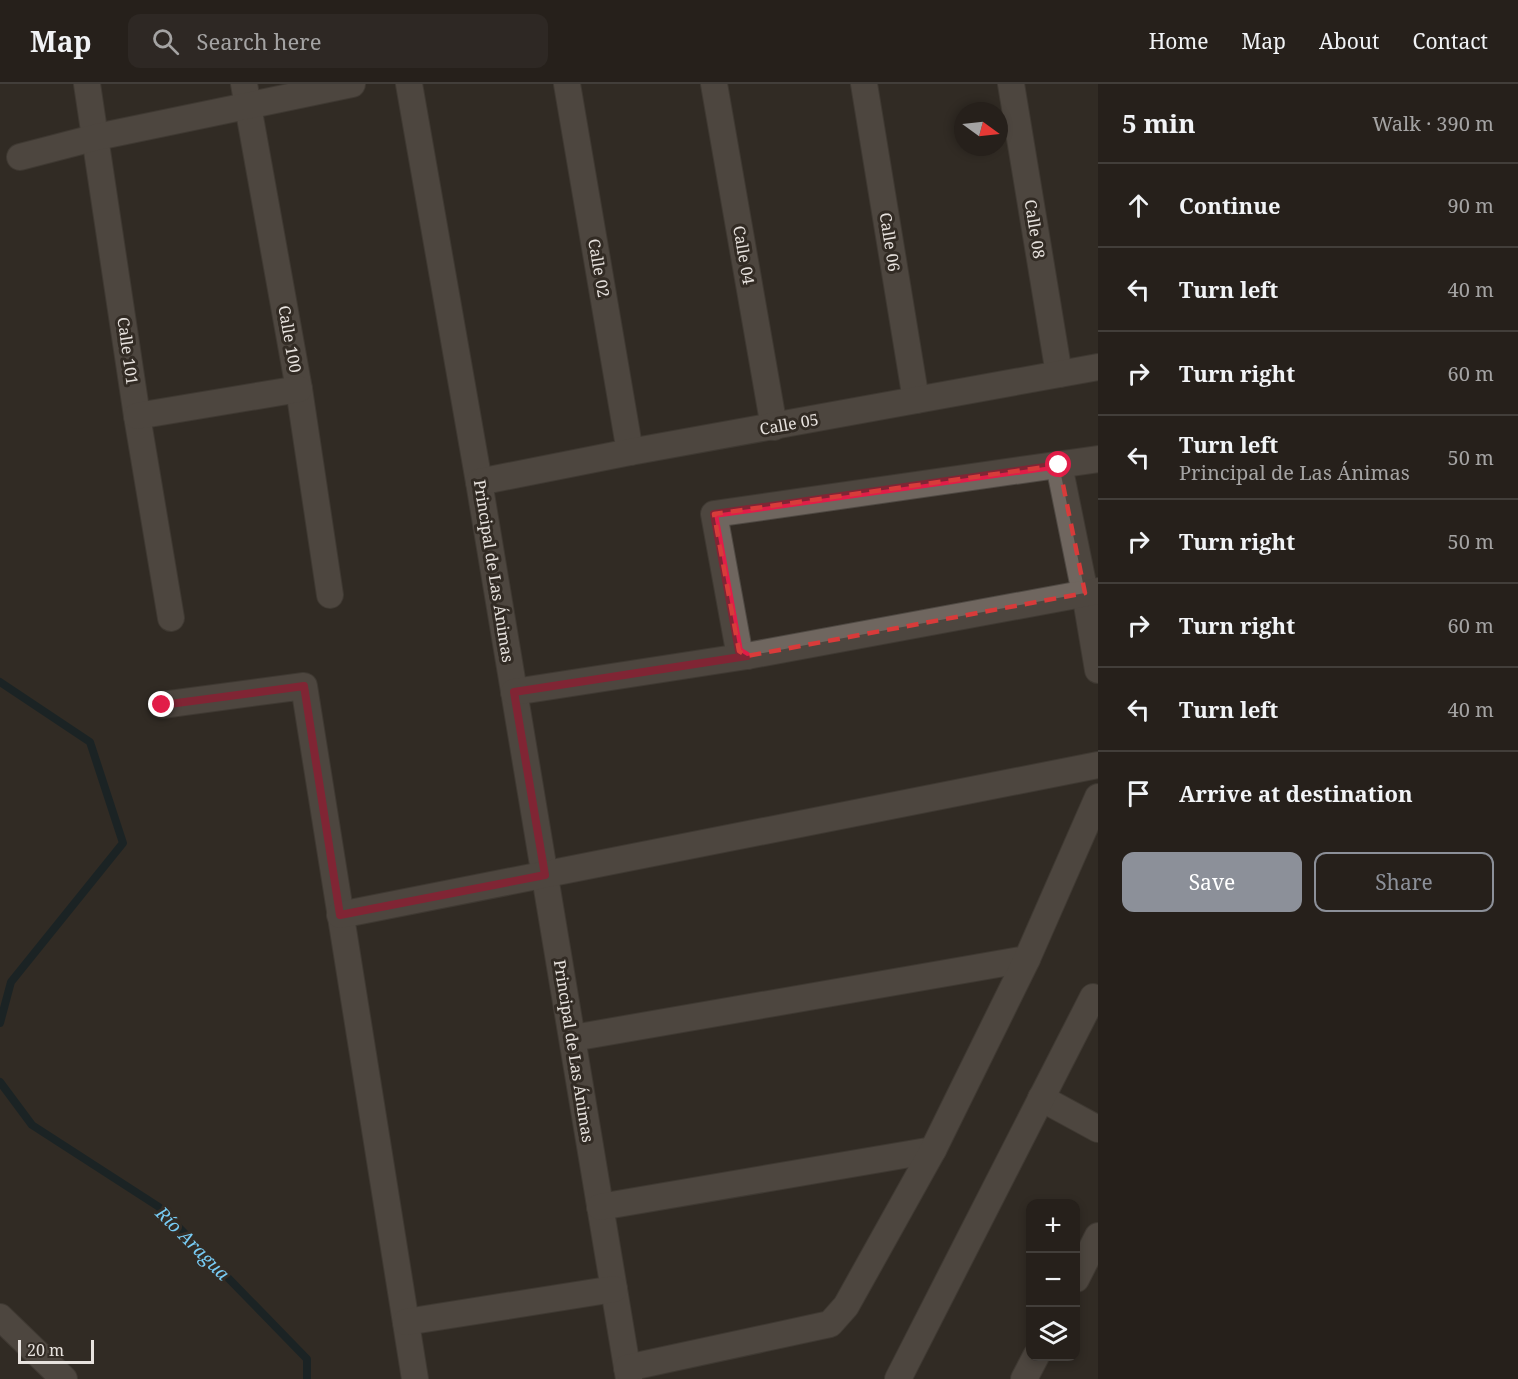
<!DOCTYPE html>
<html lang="en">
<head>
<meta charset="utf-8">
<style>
  :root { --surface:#26201b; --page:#2e2824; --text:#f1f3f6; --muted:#a4a3a3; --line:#423e3a; --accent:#8c9099 }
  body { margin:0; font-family:"Noto Serif",serif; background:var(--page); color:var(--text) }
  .controls { position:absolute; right:18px; bottom:18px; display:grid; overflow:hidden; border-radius:12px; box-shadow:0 3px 9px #0003 }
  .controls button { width:54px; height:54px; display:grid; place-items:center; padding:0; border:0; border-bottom:2px solid var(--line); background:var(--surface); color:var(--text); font:30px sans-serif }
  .compass { position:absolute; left:954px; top:18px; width:54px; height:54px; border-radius:50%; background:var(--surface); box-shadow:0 3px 9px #0003; rotate:105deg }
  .scale { position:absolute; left:18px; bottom:15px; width:76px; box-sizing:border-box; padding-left:6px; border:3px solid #e7e2de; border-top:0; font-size:16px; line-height:21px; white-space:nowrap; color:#e7e2de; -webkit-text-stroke:4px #322b24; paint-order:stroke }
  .stop { position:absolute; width:18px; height:18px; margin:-14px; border:4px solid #e11d48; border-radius:50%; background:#fff }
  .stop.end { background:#e11d48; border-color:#fff; box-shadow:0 2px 6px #0008 }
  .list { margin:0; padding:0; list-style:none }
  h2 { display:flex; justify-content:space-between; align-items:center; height:78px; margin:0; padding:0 24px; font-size:26px }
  h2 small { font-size:20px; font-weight:400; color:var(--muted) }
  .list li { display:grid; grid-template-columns:39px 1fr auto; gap:18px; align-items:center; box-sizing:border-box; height:84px; padding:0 24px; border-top:2px solid var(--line) }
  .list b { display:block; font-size:22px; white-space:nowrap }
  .list p { margin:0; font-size:20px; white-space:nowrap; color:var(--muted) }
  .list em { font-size:20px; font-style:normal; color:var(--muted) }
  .actions { display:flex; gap:12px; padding:18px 24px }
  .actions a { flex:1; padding:14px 0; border:2px solid var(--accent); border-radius:12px; text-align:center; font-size:21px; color:var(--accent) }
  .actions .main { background:var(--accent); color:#fff }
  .icon { flex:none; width:33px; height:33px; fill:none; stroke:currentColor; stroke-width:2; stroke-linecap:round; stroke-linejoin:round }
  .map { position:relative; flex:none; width:1098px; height:1295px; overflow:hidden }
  header { display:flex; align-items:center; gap:36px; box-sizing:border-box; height:84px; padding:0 30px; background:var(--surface); border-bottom:2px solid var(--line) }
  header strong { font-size:28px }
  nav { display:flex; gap:33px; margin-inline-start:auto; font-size:21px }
  .search { width:420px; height:54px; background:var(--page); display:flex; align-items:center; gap:15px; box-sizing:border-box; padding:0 21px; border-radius:12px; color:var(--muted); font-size:22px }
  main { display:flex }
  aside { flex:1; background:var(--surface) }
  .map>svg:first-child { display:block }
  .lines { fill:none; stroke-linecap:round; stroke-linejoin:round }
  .stream { stroke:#021a25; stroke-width:8 }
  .street-casing { stroke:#4f4943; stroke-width:28 }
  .street { stroke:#6f665f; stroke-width:26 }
  .route { stroke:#e11d48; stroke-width:8 }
  .marked { fill:none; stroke:#d83b3a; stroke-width:4.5; stroke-dasharray:12 8; stroke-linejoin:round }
  .labels { text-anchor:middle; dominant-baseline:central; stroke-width:6; stroke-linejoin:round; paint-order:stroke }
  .street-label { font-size:16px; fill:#e7e2de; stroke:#322b24 }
  .water-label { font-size:18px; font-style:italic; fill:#78ccf5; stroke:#322b24 }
</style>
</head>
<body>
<header>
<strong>Map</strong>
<div class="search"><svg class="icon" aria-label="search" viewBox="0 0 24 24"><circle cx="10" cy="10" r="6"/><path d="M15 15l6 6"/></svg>Search here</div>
<nav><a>Home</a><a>Map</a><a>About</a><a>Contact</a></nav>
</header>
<main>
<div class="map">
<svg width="1098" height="1295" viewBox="0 0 1098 1295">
  <rect width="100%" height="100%" fill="#322b24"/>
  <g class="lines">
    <g class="stream">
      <polyline points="0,598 90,658 123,759 11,898 0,939"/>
      <polyline points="0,998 32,1041 159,1123 307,1275 307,1295"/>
    </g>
    <g class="street-casing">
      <g id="street">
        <polyline points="87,0 137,332 171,534"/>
        <polyline points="244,0 299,305 330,511"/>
        <polyline points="409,0 479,398 629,1295"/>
        <polyline points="567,0 630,368"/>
        <polyline points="714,0 774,343"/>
        <polyline points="864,0 916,316"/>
        <polyline points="1011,0 1059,290"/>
        <polyline points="20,73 97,53 352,0"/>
        <polyline points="137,332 299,305"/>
        <polyline points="1059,381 1085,509 1098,586"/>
        <polyline points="479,398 630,368 1098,283"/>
        <polyline points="747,572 739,567 714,430 1098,375"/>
        <polyline points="514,608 747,572 1098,507"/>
        <polyline points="162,621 304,602 415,1295"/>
        <polyline points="340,831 1098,681"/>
        <polyline points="573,954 1027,875"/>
        <polyline points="1041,1014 1098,1045"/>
        <polyline points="600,1123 933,1066"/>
        <polyline points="1076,1195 1098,1152"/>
        <polyline points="0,1233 64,1295"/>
        <polyline points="406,1238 614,1205"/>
        <polyline points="627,1284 830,1240 846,1222 933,1066 1027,875 1098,713"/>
        <polyline points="898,1295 1093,913 1098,915"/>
        <polyline points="1024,1295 1036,1272"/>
      </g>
    </g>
    <use href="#street" class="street"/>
  </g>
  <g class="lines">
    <polyline class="route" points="162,621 304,602 340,831 545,791 514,608 747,572 739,567 714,430 1059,381"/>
  </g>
  <path d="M0 0H1098V1295H0ZM 1059,381 L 1085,509 L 747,572 L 739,567 L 714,430 Z" fill="#322b24" fill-opacity=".55" fill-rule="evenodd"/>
  <path class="marked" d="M 1059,381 L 1085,509 L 747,572 L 739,567 L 714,430 Z"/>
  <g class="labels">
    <g class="street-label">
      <text transform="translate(1035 145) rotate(81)">Calle 08</text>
      <text transform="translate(890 158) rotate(81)">Calle 06</text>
      <text transform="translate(744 171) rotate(80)">Calle 04</text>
      <text transform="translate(599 184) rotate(80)">Calle 02</text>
      <text transform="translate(290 255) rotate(80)">Calle 100</text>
      <text transform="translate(128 267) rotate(82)">Calle 101</text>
      <text transform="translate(789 340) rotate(-10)">Calle 05</text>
      <text transform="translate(494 487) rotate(81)">Principal de Las Ánimas</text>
      <text transform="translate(574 967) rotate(81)">Principal de Las Ánimas</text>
    </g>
    <g class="water-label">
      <text transform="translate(193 1159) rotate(45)">Río Aragua</text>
    </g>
  </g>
</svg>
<div class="controls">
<button>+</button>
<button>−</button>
<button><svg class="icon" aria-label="layers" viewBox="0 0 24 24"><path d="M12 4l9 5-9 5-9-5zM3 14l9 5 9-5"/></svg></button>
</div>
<svg class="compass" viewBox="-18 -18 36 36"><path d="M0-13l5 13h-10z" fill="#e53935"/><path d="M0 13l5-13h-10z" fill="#a4a3a3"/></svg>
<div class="scale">20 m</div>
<div class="stop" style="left:1059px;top:381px"></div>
<div class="stop end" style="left:162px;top:621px"></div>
</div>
<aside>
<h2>5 min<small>Walk · 390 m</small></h2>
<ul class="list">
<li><svg class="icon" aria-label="ahead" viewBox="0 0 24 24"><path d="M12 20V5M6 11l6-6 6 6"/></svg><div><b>Continue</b></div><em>90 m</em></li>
<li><svg class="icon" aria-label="left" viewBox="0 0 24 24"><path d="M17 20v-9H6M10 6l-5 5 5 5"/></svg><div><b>Turn left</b></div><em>40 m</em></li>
<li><svg class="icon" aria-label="right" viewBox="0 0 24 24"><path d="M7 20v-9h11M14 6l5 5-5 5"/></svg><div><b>Turn right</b></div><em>60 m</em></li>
<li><svg class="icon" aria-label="left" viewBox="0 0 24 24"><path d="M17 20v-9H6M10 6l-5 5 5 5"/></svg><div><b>Turn left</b><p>Principal de Las Ánimas</p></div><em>50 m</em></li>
<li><svg class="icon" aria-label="right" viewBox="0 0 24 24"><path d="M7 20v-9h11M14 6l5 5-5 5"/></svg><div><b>Turn right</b></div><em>50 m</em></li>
<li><svg class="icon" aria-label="right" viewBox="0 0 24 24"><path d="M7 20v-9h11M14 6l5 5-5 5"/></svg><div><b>Turn right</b></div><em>60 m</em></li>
<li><svg class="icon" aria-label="left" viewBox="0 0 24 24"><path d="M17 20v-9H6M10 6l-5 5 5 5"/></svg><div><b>Turn left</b></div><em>40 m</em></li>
<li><svg class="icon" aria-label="arrive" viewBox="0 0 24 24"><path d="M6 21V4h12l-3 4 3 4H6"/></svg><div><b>Arrive at destination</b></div></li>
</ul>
<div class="actions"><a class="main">Save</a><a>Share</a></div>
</aside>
</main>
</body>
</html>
